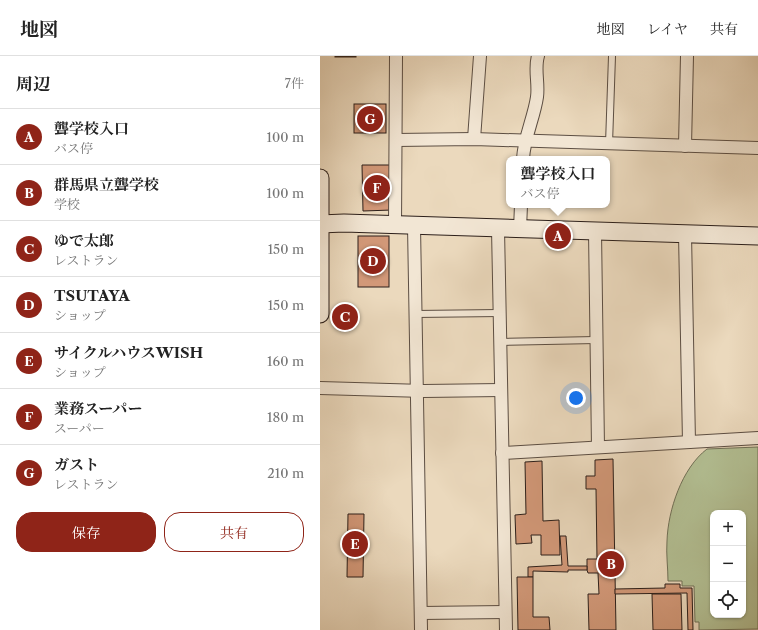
<!DOCTYPE html>
<html lang="ja">
<head>
<meta charset="utf-8">
<style>
  :root { --surface:#fff; --page:#f6f6f6; --text:#222; --muted:#767676; --line:#e0e0e0; --accent:#8f2418 }
  body { margin:0; font-family:"Libre Caslon Text","Noto Serif JP",serif; background:var(--page); color:var(--text) }
  .controls { position:absolute; right:12px; bottom:12px; display:grid; overflow:hidden; border-radius:8px; box-shadow:0 1px 3px #0004 }
  .controls button { width:36px; height:36px; display:grid; place-items:center; padding:0; border:0; border-bottom:1px solid var(--line); background:var(--surface); color:var(--text); font:20px sans-serif }
  .you { position:absolute; left:256px; top:342px; width:14px; height:14px; margin:-10px; border:3px solid #fff; border-radius:50%; background:#1a73e8; box-shadow:0 0 0 6px #1a73e833 }
  .badge { display:grid; place-items:center; width:26px; height:26px; border-radius:50%; background:var(--accent); color:#fff; font-size:13px; font-weight:700 }
  .pin { position:absolute; translate:-50% -50%; border:2px solid #fff; box-shadow:0 1px 4px #0006 }
  .popup { position:absolute; left:186px; top:100px; width:104px; height:52px; box-sizing:border-box; display:grid; place-content:center; border-radius:8px; background:var(--surface); filter:drop-shadow(0 1px 3px #0005); font-size:13px; white-space:nowrap; color:var(--muted) }
  .popup b { font-size:15px; color:var(--text) }
  .popup::after { content:''; position:absolute; left:50%; top:100%; margin-left:-8px; border:8px solid transparent; border-top-color:var(--surface) }
  .list { margin:0; padding:0; list-style:none }
  h2 { display:flex; justify-content:space-between; align-items:center; height:52px; margin:0; padding:0 16px; font-size:17px }
  h2 small { font-size:13px; font-weight:400; color:var(--muted) }
  .list li { display:grid; grid-template-columns:26px 1fr auto; gap:12px; align-items:center; box-sizing:border-box; height:56px; padding:0 16px; border-top:1px solid var(--line) }
  .list b { display:block; font-size:15px; white-space:nowrap }
  .list p { margin:0; font-size:13px; white-space:nowrap; color:var(--muted) }
  .list em { font-size:13px; font-style:normal; color:var(--muted) }
  .actions { display:flex; gap:8px; padding:12px 16px }
  .actions a { flex:1; padding:9px 0; border:1px solid var(--accent); border-radius:16px; text-align:center; font-size:14px; color:var(--accent) }
  .actions .main { background:var(--accent); color:#fff }
  .icon { flex:none; width:22px; height:22px; fill:none; stroke:currentColor; stroke-width:2; stroke-linecap:round; stroke-linejoin:round }
  .map { position:relative; flex:none; width:438px; height:574px; overflow:hidden }
  header { display:flex; align-items:center; gap:24px; box-sizing:border-box; height:56px; padding:0 20px; background:var(--surface); border-bottom:1px solid var(--line) }
  header strong { font-size:19px }
  nav { display:flex; gap:22px; margin-inline-start:auto; font-size:14px }
  main { display:flex }
  aside { flex:1; background:var(--surface) }
  .map>svg:first-child { display:block }
  .green { fill:#b3c094; stroke:#707057; fill-rule:evenodd }
  .building { fill:#d29878; stroke:#2c1f1a }
  .lines { fill:none; stroke-linecap:round; stroke-linejoin:round }
  .lane-casing { stroke:#5c4e43; stroke-width:8 }
  .street-casing { stroke:#5c4e43; stroke-width:14 }
  .secondary-casing { stroke:#2c1f1a; stroke-width:19 }
  .lane { stroke:#f2e6d4; stroke-width:6 }
  .street { stroke:#f2e6d4; stroke-width:12 }
  .secondary { stroke:#f2e6d4; stroke-width:17 }
</style>
</head>
<body>
<header>
<strong>地図</strong>
<nav><a>地図</a><a>レイヤ</a><a>共有</a></nav>
</header>
<main>
<aside>
<h2>周辺<small>7件</small></h2>
<ul class="list">
<li><span class="badge">A</span><div><b>聾学校入口</b><p>バス停</p></div><em>100 m</em></li>
<li><span class="badge">B</span><div><b>群馬県立聾学校</b><p>学校</p></div><em>100 m</em></li>
<li><span class="badge">C</span><div><b>ゆで太郎</b><p>レストラン</p></div><em>150 m</em></li>
<li><span class="badge">D</span><div><b>TSUTAYA</b><p>ショップ</p></div><em>150 m</em></li>
<li><span class="badge">E</span><div><b>サイクルハウスWISH</b><p>ショップ</p></div><em>160 m</em></li>
<li><span class="badge">F</span><div><b>業務スーパー</b><p>スーパー</p></div><em>180 m</em></li>
<li><span class="badge">G</span><div><b>ガスト</b><p>レストラン</p></div><em>210 m</em></li>
</ul>
<div class="actions"><a class="main">保存</a><a>共有</a></div>
</aside>
<div class="map">
<svg width="438" height="574" viewBox="0 0 438 574">
  <rect width="100%" height="100%" fill="#ebd9bd"/>
  <filter id="stains"><feTurbulence type="fractalNoise" baseFrequency=".005" numOctaves="4"/><feColorMatrix values="0 0 0 0 .2 0 0 0 0 .09 0 0 0 0 .02 0 0 0 .5 -.17"/></filter>
  <radialGradient id="worn" r=".72"><stop offset=".6" stop-color="#630" stop-opacity="0"/><stop offset="1" stop-color="#630" stop-opacity=".3"/></radialGradient>
  <path class="green" d="M 438,391 L 438,573 L 379,574 L 379,566 L 375,566 L 374,530 L 362,530 L 362,525 L 348,525 C 348,512 346,498 347,485 C 348,454 362,412 387,393 ZM 393,457 L 423,457 L 423,559 L 393,559 Z"/>
  <g class="building">
    <rect x="15" y="0" width="21" height="1"/>
    <rect x="34" y="48" width="32" height="29"/>
    <polygon points="42,109 71,109 72,154 43,155"/>
    <rect x="38" y="180" width="31" height="51"/>
    <polygon points="35,251 35,271 16,271 15,252"/>
    <polygon points="293,403 296,574 269,574 268,538 279,538 278,517 268,517 267,514 267,503 277,503 276,433 266,433 266,420 275,420 275,404"/>
    <polygon points="222,405 223,465 239,464 240,499 221,499 221,479 211,479 212,487 196,488 195,459 206,458 205,406"/>
    <polygon points="28,458 44,458 43,521 27,521"/>
    <polygon points="240,480 246,480 248,510 267,510 267,514 248,514 248,516 213,515 213,521 208,521 208,511 242,509"/>
    <polygon points="197,521 213,521 213,561 229,561 230,574 198,574"/>
    <polygon points="345,528 360,528 360,532 372,532 373,574 368,574 367,537 295,538 295,533 345,532"/>
    <polygon points="332,538 361,538 362,574 333,574"/>
  </g>
  <g class="lines">
    <g class="lane-casing">
      <g id="lane">
        <polyline points="289,88 292,0"/>
        <polyline points="95,258 180,257"/>
        <polyline points="180,286 276,284"/>
      </g>
    </g>
    <g class="street-casing">
      <g id="street">
        <polyline points="154,83 160,0"/>
        <polyline points="76,84 154,83 438,92"/>
        <polyline points="365,90 367,0"/>
        <path d="M 203,103 C 204,81 214,62 217,41 C 219,27 214,13 218,0"/>
        <polyline points="75,169 76,0"/>
        <polyline points="94,170 101,574"/>
        <polyline points="178,173 186,574"/>
        <polyline points="200,173 201,149"/>
        <polyline points="275,175 278,391"/>
        <polyline points="365,178 369,386"/>
        <polyline points="0,332 104,335 181,334"/>
        <polyline points="182,397 438,382"/>
        <polyline points="101,557 185,556"/>
      </g>
    </g>
    <g class="secondary-casing">
      <g id="secondary">
        <polyline points="0,122 0,258"/>
        <polyline points="0,168 24,167 438,180"/>
      </g>
    </g>
    <use href="#lane" class="lane"/>
    <use href="#street" class="street"/>
    <use href="#secondary" class="secondary"/>
  </g>
  <rect width="100%" height="100%" filter="url(#stains)"/>
  <rect width="100%" height="100%" fill="url(#worn)"/>
</svg>
<div class="controls">
<button>+</button>
<button>−</button>
<button><svg class="icon" aria-label="locate" viewBox="0 0 24 24"><circle cx="12" cy="12" r="6"/><path d="M12 2v4M12 18v4M2 12h4M18 12h4"/></svg></button>
</div>
<div class="you"></div>
<div class="pin badge" style="left:238px;top:180px">A</div>
<div class="popup"><b>聾学校入口</b>バス停</div>
<div class="pin badge" style="left:291px;top:508px">B</div>
<div class="pin badge" style="left:25px;top:261px">C</div>
<div class="pin badge" style="left:53px;top:205px">D</div>
<div class="pin badge" style="left:35px;top:488px">E</div>
<div class="pin badge" style="left:57px;top:132px">F</div>
<div class="pin badge" style="left:50px;top:63px">G</div>
</div>
</main>
</body>
</html>
